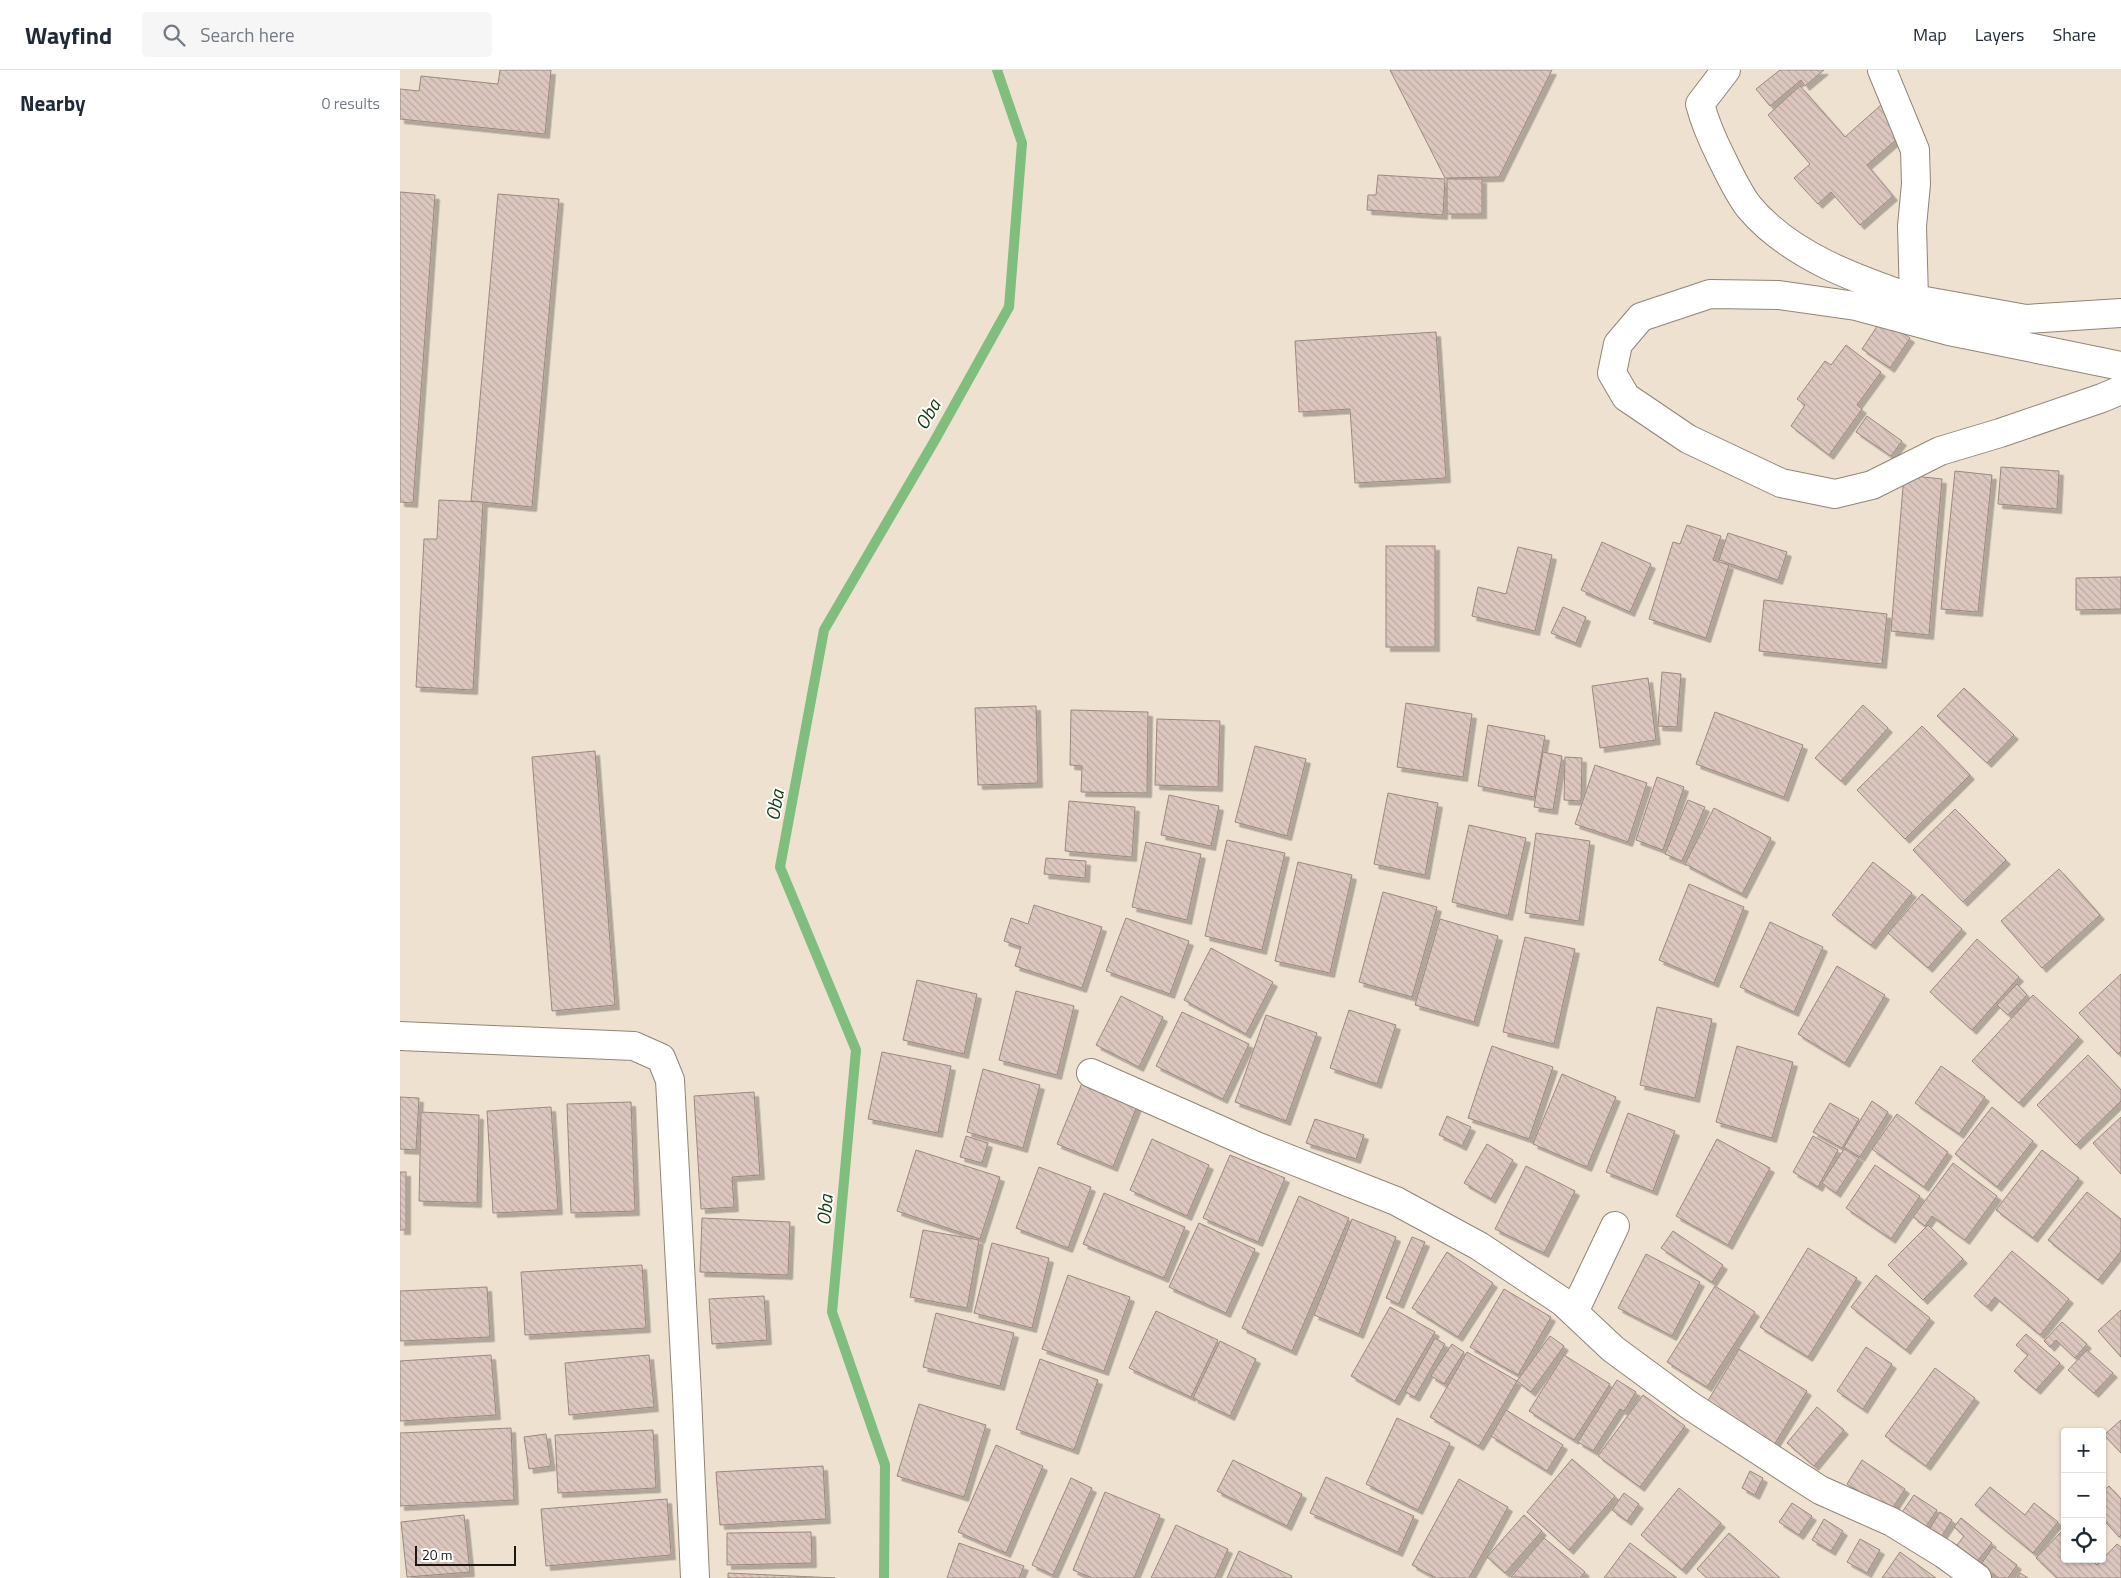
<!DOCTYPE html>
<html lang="en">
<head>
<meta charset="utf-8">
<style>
  :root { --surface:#fff; --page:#f6f6f7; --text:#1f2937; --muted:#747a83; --line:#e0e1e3 }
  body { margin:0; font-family:"Titillium Web",sans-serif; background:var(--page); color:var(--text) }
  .controls { position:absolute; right:15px; bottom:15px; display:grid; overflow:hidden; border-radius:5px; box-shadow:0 1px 4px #0004 }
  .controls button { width:45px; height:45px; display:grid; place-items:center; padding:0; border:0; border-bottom:1px solid var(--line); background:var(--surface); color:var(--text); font:25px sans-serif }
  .scale { position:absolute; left:15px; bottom:12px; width:101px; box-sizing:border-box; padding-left:5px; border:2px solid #1b1711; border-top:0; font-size:14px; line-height:18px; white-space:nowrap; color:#1b1711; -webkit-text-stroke:4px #fff; paint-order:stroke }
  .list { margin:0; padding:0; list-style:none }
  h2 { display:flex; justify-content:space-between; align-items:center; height:65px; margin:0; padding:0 20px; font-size:21px }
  h2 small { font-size:16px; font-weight:400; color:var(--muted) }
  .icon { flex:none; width:28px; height:28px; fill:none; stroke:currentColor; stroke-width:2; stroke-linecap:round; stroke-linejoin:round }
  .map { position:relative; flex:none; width:1721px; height:1508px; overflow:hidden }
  header { display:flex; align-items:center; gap:30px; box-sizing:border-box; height:70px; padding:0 25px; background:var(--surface); border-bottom:1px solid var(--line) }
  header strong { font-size:24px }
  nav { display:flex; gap:28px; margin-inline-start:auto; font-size:18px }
  .search { width:350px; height:45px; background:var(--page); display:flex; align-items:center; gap:12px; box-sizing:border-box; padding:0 18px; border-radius:5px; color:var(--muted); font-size:19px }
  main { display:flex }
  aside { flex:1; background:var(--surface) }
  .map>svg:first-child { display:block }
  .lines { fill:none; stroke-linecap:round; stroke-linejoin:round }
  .stream { stroke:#7fbe7c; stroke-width:10 }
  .building { fill:url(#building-back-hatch); stroke:#9c8881; filter:url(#shadow) }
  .minor-casing { stroke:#908575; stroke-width:30 }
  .minor { stroke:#fff; stroke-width:28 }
  .labels { text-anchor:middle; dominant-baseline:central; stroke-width:4; stroke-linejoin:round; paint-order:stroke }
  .water-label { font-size:19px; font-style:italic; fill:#0e3b0e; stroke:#fff }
</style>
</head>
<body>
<header>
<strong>Wayfind</strong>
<div class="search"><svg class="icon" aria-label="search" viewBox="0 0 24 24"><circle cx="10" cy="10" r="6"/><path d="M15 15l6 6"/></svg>Search here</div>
<nav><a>Map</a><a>Layers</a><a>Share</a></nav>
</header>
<main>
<aside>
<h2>Nearby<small>0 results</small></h2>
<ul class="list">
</ul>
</aside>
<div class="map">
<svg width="1721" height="1508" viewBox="0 0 1721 1508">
  <defs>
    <pattern id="building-back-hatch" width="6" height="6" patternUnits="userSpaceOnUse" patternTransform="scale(1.25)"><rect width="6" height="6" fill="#dcc7bf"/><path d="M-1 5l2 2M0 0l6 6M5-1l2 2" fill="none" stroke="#bcaaa3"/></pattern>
    <filter id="shadow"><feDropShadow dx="4.5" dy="4.5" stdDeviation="0" flood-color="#0004"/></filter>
  </defs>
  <rect width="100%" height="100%" fill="#eee1d0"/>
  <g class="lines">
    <polyline class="stream" points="484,1508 485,1395 432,1242 456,980 380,797 424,560 535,370 609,237 622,73 597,0"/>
  </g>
  <g class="building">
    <polygon points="100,0 151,0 145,64 0,49 0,19 19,21 21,6 98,14"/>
    <polygon points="990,0 1152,0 1099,107 1045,108"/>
    <polygon points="1380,0 1424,0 1405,16 1401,10 1370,36 1356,19"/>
    <polygon points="1400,16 1445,67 1481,35 1505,62 1467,95 1493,126 1460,155 1431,122 1418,134 1394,108 1410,94 1368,45"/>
    <polygon points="978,105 1045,109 1043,145 967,140 968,125 976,125"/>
    <rect x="1047" y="109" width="35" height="35"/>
    <polygon points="0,122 35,125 13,433 0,432"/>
    <polygon points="98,124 159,129 132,437 71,431"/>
    <polygon points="1482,249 1510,268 1490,298 1462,279"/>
    <polygon points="1036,262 1046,408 955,413 950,339 899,342 895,271"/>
    <polygon points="1446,275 1481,302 1457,335 1462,339 1429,385 1391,356 1405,335 1397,329 1425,291 1431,295"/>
    <polygon points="1467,346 1502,371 1491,386 1456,362"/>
    <polygon points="1601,397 1659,401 1657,439 1598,434"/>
    <polygon points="1555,401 1592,405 1578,542 1541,539"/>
    <polygon points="1504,405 1542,409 1529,565 1491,561"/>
    <polygon points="39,430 83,432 73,620 16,617 24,469 37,469"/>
    <polygon points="1287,455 1321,466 1313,490 1329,495 1306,568 1249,549 1273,472 1280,474"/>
    <polygon points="1328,463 1387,482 1378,510 1319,490"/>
    <polygon points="1202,472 1251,494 1230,542 1181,520"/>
    <rect x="986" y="476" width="49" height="101"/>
    <polygon points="1118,477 1152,485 1135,561 1072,546 1078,517 1106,524"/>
    <polygon points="1721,507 1721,539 1676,540 1676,508"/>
    <polygon points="1364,530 1487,544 1482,594 1359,581"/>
    <polygon points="1163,537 1186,547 1176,573 1151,563"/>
    <polygon points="1262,602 1281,604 1277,657 1258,656"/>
    <polygon points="1248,608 1256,670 1200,678 1192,616"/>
    <polygon points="1564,618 1614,665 1587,693 1537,646"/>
    <polygon points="1006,633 1072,644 1063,707 997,697"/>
    <polygon points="1463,635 1488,658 1441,711 1415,688"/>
    <polygon points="636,636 638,713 578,715 575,638"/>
    <polygon points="671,640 748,642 747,723 681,722 682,696 670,695"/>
    <polygon points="1315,642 1403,675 1384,727 1296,694"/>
    <polygon points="757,649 820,651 818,717 755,715"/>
    <polygon points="1088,655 1145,666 1134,727 1078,716"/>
    <polygon points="1522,656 1570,705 1505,769 1457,720"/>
    <polygon points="855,676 906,689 887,766 835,752"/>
    <polygon points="195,681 215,935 152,941 132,687"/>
    <polygon points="1143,682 1162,686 1153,740 1134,737"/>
    <polygon points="1165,687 1182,688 1181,731 1164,730"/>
    <polygon points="1195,695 1247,713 1228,772 1175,754"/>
    <polygon points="1257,707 1284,717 1263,780 1236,770"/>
    <polygon points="988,723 1038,733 1025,805 974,794"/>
    <polygon points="769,725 819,736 811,776 761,765"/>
    <polygon points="1288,730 1305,737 1282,791 1265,784"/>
    <polygon points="669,731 735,737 732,787 665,781"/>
    <polygon points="1314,738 1371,768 1342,824 1285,794"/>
    <polygon points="1555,739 1606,790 1563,832 1513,780"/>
    <polygon points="1069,755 1126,768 1108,846 1052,832"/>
    <polygon points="1136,763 1190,771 1179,851 1125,843"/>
    <polygon points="827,770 885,783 862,880 805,866"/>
    <polygon points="746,772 801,784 787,850 732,837"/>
    <polygon points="646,788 686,791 685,808 644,804"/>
    <polygon points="898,792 952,805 930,903 875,891"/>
    <polygon points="1473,792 1512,823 1471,875 1432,845"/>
    <polygon points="1659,799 1700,845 1642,898 1601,851"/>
    <polygon points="1289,814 1344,837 1314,913 1259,890"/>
    <polygon points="983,822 1037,837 1012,927 959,912"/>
    <polygon points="1522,824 1562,859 1528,898 1488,863"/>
    <polygon points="634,835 702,857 682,918 615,896 621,877 604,871 611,848 628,854"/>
    <polygon points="726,848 789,871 770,924 706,901"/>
    <polygon points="1040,849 1098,866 1074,952 1015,935"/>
    <polygon points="1370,852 1423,877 1394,942 1340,917"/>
    <polygon points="1125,867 1175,879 1154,974 1103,962"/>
    <polygon points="1577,869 1619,907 1572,960 1530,922"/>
    <polygon points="811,878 873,912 846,964 784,930"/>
    <polygon points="1437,896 1485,925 1445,993 1398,964"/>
    <polygon points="1721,904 1721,981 1718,984 1679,943"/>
    <polygon points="517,910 577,924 564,984 503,970"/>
    <polygon points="1617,914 1627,925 1608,945 1597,935"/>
    <polygon points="616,921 674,936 657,1005 599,990"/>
    <polygon points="1633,925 1679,967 1619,1033 1572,991"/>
    <polygon points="721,926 763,947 739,997 696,975"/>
    <polygon points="1257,937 1312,949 1295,1028 1240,1015"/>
    <polygon points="949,940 996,955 977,1014 930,998"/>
    <polygon points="782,942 849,974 823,1029 756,996"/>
    <polygon points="866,945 917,963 886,1051 835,1032"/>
    <polygon points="1092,976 1153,997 1129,1069 1068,1048"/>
    <polygon points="1337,976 1393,992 1372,1068 1316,1052"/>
    <polygon points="482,982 551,996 538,1063 468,1049"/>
    <polygon points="1688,985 1721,1020 1721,1031 1676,1075 1637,1035"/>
    <polygon points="1541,996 1585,1027 1559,1064 1515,1033"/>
    <polygon points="583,999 640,1015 623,1078 567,1062"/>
    <polygon points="1162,1004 1216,1027 1187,1097 1133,1074"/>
    <polygon points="682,1013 737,1036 713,1097 657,1074"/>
    <polygon points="354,1022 360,1105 332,1107 334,1137 301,1139 294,1026"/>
    <polygon points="0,1027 19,1028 16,1080 0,1079"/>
    <polygon points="1472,1031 1488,1042 1460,1087 1444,1077"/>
    <polygon points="231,1032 235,1141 171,1143 167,1034"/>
    <polygon points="1430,1033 1459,1049 1442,1078 1413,1062"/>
    <polygon points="151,1037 158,1140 93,1143 87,1041"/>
    <polygon points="1592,1037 1633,1071 1597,1117 1555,1084"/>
    <polygon points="21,1042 79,1045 77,1133 19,1131"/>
    <polygon points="1228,1043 1275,1061 1253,1121 1206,1102"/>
    <polygon points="1497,1044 1548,1082 1524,1117 1472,1079"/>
    <polygon points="1047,1046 1071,1057 1062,1076 1039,1065"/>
    <polygon points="1721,1047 1721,1104 1693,1073"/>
    <polygon points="915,1049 964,1065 956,1089 906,1073"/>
    <polygon points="566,1066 588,1073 582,1093 560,1087"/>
    <polygon points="1413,1066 1438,1080 1418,1117 1393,1102"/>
    <polygon points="752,1069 809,1095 787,1146 730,1120"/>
    <polygon points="1317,1069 1370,1098 1328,1175 1276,1146"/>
    <polygon points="1087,1074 1113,1090 1091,1129 1064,1113"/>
    <polygon points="1444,1079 1459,1088 1436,1123 1422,1113"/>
    <polygon points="516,1080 600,1107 580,1169 497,1141"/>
    <polygon points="1642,1080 1679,1108 1633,1168 1596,1140"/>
    <polygon points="830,1085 885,1108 858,1172 803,1148"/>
    <polygon points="1553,1093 1597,1126 1565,1170 1532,1146 1525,1156 1513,1147"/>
    <polygon points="1475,1095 1520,1126 1491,1169 1446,1138"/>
    <polygon points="1126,1096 1175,1121 1144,1183 1095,1159"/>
    <polygon points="639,1097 691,1117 668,1178 616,1158"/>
    <rect x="0" y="1102" width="6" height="58"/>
    <polygon points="1687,1122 1721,1149 1721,1181 1698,1210 1648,1170"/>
    <polygon points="704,1123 785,1157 764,1208 683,1174"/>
    <polygon points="899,1126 949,1148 892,1281 842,1258"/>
    <polygon points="302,1148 390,1152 388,1205 300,1202"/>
    <polygon points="952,1149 996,1167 959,1264 914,1245"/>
    <polygon points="799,1153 855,1179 826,1243 769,1217"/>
    <polygon points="1528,1155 1563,1189 1523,1230 1488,1195"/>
    <polygon points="523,1160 579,1170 567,1238 510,1227"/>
    <polygon points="1273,1161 1323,1195 1312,1212 1261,1178"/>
    <polygon points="1012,1167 1025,1172 999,1234 986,1228"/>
    <polygon points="592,1173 649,1188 632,1258 574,1243"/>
    <polygon points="1408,1178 1457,1208 1408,1287 1360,1257"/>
    <polygon points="1612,1181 1669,1229 1640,1265 1595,1227 1587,1237 1574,1226"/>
    <polygon points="1047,1182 1093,1213 1058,1267 1012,1238"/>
    <polygon points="1246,1184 1300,1212 1272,1266 1218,1238"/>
    <polygon points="242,1195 246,1258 125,1265 121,1202"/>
    <polygon points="668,1205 730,1227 704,1301 642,1279"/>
    <polygon points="1476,1205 1530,1248 1506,1280 1451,1237"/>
    <polygon points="1315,1216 1355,1242 1307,1317 1267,1292"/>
    <polygon points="87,1217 90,1267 0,1271 0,1221"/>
    <polygon points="1104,1219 1151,1247 1118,1305 1070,1277"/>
    <polygon points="364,1226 367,1270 312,1274 309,1229"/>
    <polygon points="990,1237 1035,1262 995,1331 951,1306"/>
    <polygon points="1721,1240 1721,1287 1698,1261"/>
    <polygon points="756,1241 818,1270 791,1327 729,1298"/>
    <polygon points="536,1243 614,1263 600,1316 523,1297"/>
    <polygon points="1662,1252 1687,1274 1675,1288 1656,1270 1650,1277 1644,1271"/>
    <polygon points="1626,1264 1660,1293 1636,1320 1614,1301 1628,1285 1616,1275"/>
    <polygon points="1150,1266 1164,1276 1131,1322 1117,1311"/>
    <polygon points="1035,1268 1045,1274 1015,1327 1005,1322"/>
    <polygon points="820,1271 856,1289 830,1346 793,1328"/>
    <polygon points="1052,1274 1064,1282 1044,1314 1031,1306"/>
    <polygon points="1466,1277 1492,1294 1463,1339 1437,1321"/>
    <polygon points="1339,1279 1407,1321 1374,1375 1306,1334"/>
    <polygon points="1687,1280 1713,1303 1694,1323 1668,1300"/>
    <polygon points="1067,1282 1117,1311 1079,1376 1030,1347"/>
    <polygon points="91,1285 96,1345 0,1351 0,1291"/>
    <polygon points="249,1285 254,1337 169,1345 165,1293"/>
    <polygon points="1164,1285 1210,1314 1174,1370 1129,1341"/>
    <polygon points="640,1289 698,1310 674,1380 616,1359"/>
    <polygon points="1535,1298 1575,1328 1526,1396 1485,1366"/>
    <polygon points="1217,1310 1236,1322 1224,1341 1220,1339 1193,1381 1178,1372"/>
    <polygon points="1243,1325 1285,1356 1240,1417 1198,1386"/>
    <polygon points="519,1334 586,1355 564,1427 497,1406"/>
    <polygon points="1417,1337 1444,1360 1414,1396 1387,1373"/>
    <polygon points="1106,1340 1163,1375 1147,1401 1091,1366"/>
    <polygon points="997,1348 1050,1373 1018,1440 966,1414"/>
    <polygon points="1721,1350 1721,1383 1704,1365"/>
    <polygon points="111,1358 114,1430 0,1436 0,1363"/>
    <polygon points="253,1360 256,1418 158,1423 155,1365"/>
    <polygon points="146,1364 151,1396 129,1399 124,1367"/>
    <polygon points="596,1375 643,1396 606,1483 558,1462"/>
    <polygon points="1172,1389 1215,1426 1169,1480 1127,1442"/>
    <polygon points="833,1390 902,1424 887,1456 817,1421"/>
    <polygon points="1462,1390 1505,1419 1490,1442 1447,1414"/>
    <polygon points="423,1396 426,1449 320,1455 316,1402"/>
    <polygon points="1350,1401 1363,1408 1355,1425 1342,1418"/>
    <polygon points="926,1407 1014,1446 998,1482 910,1443"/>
    <polygon points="671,1408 692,1418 653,1505 632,1495"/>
    <polygon points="1059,1409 1108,1437 1069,1508 1036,1508 1012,1495"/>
    <polygon points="1709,1416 1721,1429 1721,1465 1719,1467 1702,1448 1702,1422"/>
    <polygon points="1590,1417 1625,1445 1634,1433 1658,1452 1633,1483 1575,1435"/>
    <polygon points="1279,1418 1321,1453 1282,1500 1241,1465"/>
    <polygon points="705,1422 760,1445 734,1508 692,1508 673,1500"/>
    <polygon points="1224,1423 1239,1434 1227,1451 1212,1440"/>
    <polygon points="1514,1425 1537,1440 1521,1464 1498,1448"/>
    <polygon points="267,1429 271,1485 146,1496 141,1439"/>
    <polygon points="1392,1433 1412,1446 1399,1465 1379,1452"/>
    <polygon points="1540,1442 1552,1450 1539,1470 1527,1463"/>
    <polygon points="64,1445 70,1502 7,1507 1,1452"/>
    <polygon points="1124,1445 1142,1461 1105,1503 1087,1487"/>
    <polygon points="1561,1448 1592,1473 1571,1499 1551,1483 1564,1466 1554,1457"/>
    <polygon points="1424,1449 1443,1461 1431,1481 1412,1470"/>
    <polygon points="776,1455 828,1479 815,1508 751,1508"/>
    <polygon points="1662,1461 1665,1463 1665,1489 1691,1489 1697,1495 1717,1474 1721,1477 1721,1508 1657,1508 1636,1488"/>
    <polygon points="411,1462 412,1493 327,1495 327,1463"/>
    <polygon points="1329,1463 1380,1508 1307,1508 1297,1499"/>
    <polygon points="1144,1468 1185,1502 1180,1508 1111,1507"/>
    <polygon points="1460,1469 1480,1480 1467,1503 1447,1492"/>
    <polygon points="559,1473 624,1496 619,1508 547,1508"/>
    <polygon points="1230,1473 1277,1508 1204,1508"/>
    <polygon points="1593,1477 1617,1495 1608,1508 1599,1508 1591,1503 1588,1507 1577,1500"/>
    <polygon points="839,1481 892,1506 891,1508 827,1508"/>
    <polygon points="1500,1482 1536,1508 1482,1508"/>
    <polygon points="328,1503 435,1508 328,1508"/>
    <polygon points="1620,1503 1628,1508 1617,1508"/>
  </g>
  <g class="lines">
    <g class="minor-casing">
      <g id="minor">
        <path d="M 1326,0 L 1300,34 C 1305,53 1312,69 1321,87 C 1329,103 1338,123 1349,137 C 1390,186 1456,209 1514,229 L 1512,156 L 1516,114 L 1515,80 L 1482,0"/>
        <polyline points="1514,229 1626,249 1721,243"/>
        <polyline points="1721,296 1549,261 1456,236 1379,225 1310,224 1241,247 1218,274 1212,303 1226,327 1288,369 1381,413 1435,424 1472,415 1540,381 1600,363 1702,328 1721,320"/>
        <polyline points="0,966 234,976 261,988 270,1010 287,1325 295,1508"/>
        <polyline points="691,1003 856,1076 996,1131 1079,1176 1163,1232 1213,1279 1289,1335 1420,1420 1492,1452 1544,1484 1577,1508"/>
        <polyline points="1174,1242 1215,1156"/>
      </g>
    </g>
    <use href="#minor" class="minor"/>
  </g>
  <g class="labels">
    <g class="water-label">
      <text transform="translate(527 344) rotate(-60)">Oba</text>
      <text transform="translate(374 735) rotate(-80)">Oba</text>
      <text transform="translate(424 1140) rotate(-85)">Oba</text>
    </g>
  </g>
</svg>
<div class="controls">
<button>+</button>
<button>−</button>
<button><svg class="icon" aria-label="locate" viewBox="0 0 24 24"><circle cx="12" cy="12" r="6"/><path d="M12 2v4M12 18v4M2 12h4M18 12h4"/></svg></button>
</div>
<div class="scale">20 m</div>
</div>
</main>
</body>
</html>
